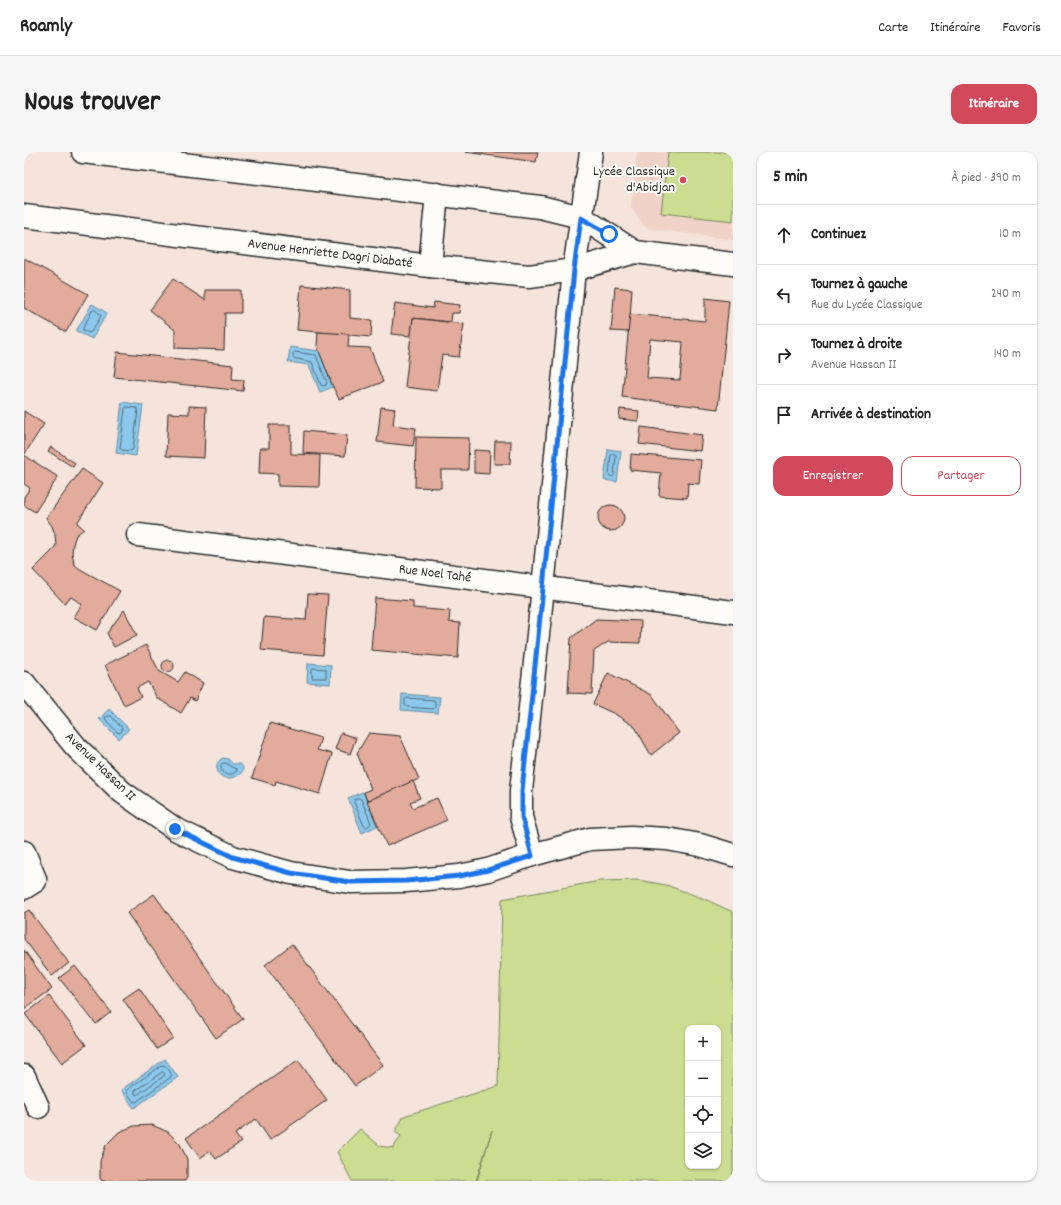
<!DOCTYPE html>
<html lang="fr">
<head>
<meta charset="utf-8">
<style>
  :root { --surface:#fff; --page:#f6f6f6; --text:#222; --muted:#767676; --line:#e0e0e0; --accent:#d1495b }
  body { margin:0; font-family:Dekko,sans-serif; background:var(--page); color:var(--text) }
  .controls { position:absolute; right:12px; bottom:12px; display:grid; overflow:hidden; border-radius:8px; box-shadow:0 1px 3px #0004 }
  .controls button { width:36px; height:36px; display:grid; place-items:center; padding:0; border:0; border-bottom:1px solid var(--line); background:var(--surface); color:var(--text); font:20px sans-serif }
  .stop { position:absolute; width:12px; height:12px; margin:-9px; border:3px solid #1a73e8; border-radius:50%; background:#fff }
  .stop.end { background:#1a73e8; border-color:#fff; box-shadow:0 1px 4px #0008 }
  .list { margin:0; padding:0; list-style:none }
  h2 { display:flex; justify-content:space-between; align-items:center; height:52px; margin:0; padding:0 16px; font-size:17px }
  h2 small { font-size:13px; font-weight:400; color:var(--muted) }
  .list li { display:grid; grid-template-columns:26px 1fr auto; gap:12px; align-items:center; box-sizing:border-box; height:60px; padding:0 16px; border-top:1px solid var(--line) }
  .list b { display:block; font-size:15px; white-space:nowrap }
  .list p { margin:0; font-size:13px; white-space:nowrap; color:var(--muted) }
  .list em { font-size:13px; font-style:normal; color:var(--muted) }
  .actions { display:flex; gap:8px; padding:12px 16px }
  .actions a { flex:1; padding:9px 0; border:1px solid var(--accent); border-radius:12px; text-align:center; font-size:14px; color:var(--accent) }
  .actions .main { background:var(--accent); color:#fff }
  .icon { flex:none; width:22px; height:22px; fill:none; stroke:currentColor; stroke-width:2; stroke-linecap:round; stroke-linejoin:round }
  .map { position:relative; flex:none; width:709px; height:1029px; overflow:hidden; border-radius:12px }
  header { display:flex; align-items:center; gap:24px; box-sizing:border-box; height:56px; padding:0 20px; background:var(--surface); border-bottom:1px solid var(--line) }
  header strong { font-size:19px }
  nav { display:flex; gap:22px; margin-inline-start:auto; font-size:14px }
  .intro { display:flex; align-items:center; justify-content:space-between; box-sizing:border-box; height:96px; padding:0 24px }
  h1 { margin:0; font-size:28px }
  .button { padding:10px 18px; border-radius:12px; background:var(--accent); color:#fff; font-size:14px; font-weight:700 }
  main { display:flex; gap:24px; padding:0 24px }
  aside { flex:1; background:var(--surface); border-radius:12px; box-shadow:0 1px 3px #0004 }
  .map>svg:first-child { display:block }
  .built { fill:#f0d3c8 }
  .green { fill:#cadd91; stroke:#7a845e; fill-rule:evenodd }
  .water { fill:#8bc8eb; stroke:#65899e }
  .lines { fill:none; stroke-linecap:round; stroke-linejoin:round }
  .shore { stroke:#516a78; stroke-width:1 }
  .building { fill:#e3ab9b; stroke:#2b2b2b; fill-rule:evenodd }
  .minor-casing { stroke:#2b2b2b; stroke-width:25 }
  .minor { stroke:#fdfcf7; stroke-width:22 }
  .route { stroke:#1a73e8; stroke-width:5 }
  .poi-dot { fill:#d1495b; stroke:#fdfcf7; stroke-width:1.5 }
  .labels { text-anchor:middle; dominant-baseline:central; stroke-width:4; stroke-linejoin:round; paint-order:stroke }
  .poi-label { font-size:14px; fill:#2b2b2b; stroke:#fdfcf7; text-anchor:end }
  .street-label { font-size:14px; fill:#2b2b2b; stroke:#fdfcf7 }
</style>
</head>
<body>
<header>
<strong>Roamly</strong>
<nav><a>Carte</a><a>Itinéraire</a><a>Favoris</a></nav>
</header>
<div class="intro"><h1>Nous trouver</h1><a class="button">Itinéraire</a></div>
<main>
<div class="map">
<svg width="709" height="1029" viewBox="0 0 709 1029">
  <rect width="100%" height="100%" fill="#f5e4db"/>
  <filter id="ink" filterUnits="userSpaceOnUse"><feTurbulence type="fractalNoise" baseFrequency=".025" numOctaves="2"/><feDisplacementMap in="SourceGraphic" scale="8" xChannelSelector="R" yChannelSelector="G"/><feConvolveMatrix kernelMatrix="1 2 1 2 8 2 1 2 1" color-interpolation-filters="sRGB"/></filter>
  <g filter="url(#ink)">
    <polygon class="built" points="613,0 709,0 709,88 622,76 607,56"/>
    <g class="green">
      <polygon points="644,0 709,0 709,69 637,61"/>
      <path d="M 614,728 L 642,733 L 678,746 L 709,760 L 709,1029 L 453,1029 L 468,978 L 452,1029 L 328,1029 L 313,1000 L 336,977 L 356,994 L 369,996 L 377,984 L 371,980 L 380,964 L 474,934 L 478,747 L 576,729 ZM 664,876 L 694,876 L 694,1014 L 664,1014 Z"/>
    </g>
    <g class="water">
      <polygon points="68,152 83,161 68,187 52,179"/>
      <polygon points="266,195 295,199 309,235 296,240 285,213 264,210"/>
      <polygon points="98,250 119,253 112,304 92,301"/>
      <polygon points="584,297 597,299 593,330 580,328"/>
      <polygon points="284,511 307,513 306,532 283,530"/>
      <polygon points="378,542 416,545 414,561 377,558"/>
      <polygon points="85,557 105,577 95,587 75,567"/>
      <path d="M 199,606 L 204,607 L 209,612 C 212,612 217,611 218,614 C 225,623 195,635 193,616 C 192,611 195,608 199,606 Z"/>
      <polygon points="339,640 353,674 338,681 324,646"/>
      <polygon points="141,907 154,925 110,956 97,938"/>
    </g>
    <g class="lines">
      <g class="shore">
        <polygon points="71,158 76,162 77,164 67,180 65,181 59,178 59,176 68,159"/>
        <polygon points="271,200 292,203 303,231 302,233 299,234 297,233 288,210 269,206 269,202"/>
        <polygon points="103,255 113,256 114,258 109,297 107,299 98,298 96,296 101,257"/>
        <polygon points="589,302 591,302 592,304 590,323 588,325 585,323 587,303"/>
        <polygon points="289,516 302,517 302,526 288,526 288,518"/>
        <polygon points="383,546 410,548 411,550 411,555 409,557 383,555 381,553 381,548"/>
        <polygon points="84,564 87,564 98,576 98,578 96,581 93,580 82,568 81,566"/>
        <polygon points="199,611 202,611 207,615 212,617 213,619 208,622 201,622 197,617 197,613"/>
        <polygon points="335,646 337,647 347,671 346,673 342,675 340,674 330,650 330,648"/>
        <path d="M 139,913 C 143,914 148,921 147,925 L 112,950 L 110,950 L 103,941 L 103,938 Z"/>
        <polygon points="139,920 141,922 140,924 113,943 111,942 111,939"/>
      </g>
    </g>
    <g class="building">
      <polygon points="441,0 514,0 512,10"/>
      <polygon points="0,106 64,142 42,180 0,156"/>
      <polygon points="149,127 181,148 181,138 217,138 217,161 201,161 200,198 151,196 151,178 126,158"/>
      <polygon points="277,133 326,138 326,166 348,168 347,185 273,178"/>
      <polygon points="591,135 608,137 605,180 587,179"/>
      <path d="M 681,146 L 705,149 L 694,257 L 598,245 L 606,162 L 681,169 ZM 626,187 L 659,190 L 656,228 L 623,226 Z"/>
      <polygon points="410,150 436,153 435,161 428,161 427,170 389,166 387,184 367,182 371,151 409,156"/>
      <polygon points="389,166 440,172 435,205 418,203 413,239 381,235"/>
      <polygon points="294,180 325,182 324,195 346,196 359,230 315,247 309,235 293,194"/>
      <polygon points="93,200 209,213 208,227 220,228 219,239 90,225"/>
      <polygon points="165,254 182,255 180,306 142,304 144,261 165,262"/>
      <polygon points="357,255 371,257 369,273 392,276 389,294 353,290"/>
      <polygon points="596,257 615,259 614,269 595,267"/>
      <polygon points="0,259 20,272 0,303 34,325 11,360 0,353 0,345 6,336 0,332"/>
      <polygon points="245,273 267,273 267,302 296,303 295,335 254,334 254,322 235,321 236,296 245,296"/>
      <polygon points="617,275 678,283 676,299 615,292"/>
      <polygon points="280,279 323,283 321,304 279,301"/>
      <polygon points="392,285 445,286 444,318 417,318 417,336 391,335"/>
      <polygon points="471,289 487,289 486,312 470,312"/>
      <polygon points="27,295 51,311 49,315 24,299"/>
      <polygon points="450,298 466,299 465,322 450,321"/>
      <polygon points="607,302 677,308 675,332 664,331 663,346 635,344 637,321 606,318"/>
      <polygon points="58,317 79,331 53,371 60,377 52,383 49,392 48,400 50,412 56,417 96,439 73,478 50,465 58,452 47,445 40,451 9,418 28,399 32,393 31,383 28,374 22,366"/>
      <circle cx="587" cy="366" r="13"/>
      <polygon points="284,442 304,443 299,503 237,498 240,465 282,468"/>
      <polygon points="351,446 389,449 389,456 426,459 425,470 436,471 434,506 347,498"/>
      <polygon points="100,458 113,483 90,495 83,481"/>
      <polygon points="572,467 617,469 616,491 584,490 570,499 568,542 544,541 547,486"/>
      <polygon points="122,493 135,519 154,530 161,520 179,531 171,549 166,546 157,561 133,546 124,530 113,536 117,545 100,553 81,513"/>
      <circle cx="144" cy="514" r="6"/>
      <polygon points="584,521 628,543 655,581 627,603 611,575 591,562 569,552"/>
      <polygon points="246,571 297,586 293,598 308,602 296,642 252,629 251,633 228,626"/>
      <polygon points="317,581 332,586 326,602 311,597"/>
      <polygon points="345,581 376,584 395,627 343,649 340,640 347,637 333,601"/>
      <polygon points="389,629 396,646 386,650 389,656 413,646 423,668 363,694 343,649"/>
      <polygon points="130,742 219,867 192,886 103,761"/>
      <polygon points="5,758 45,811 28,824 0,787 0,761"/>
      <polygon points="268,792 359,913 331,934 241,813"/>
      <polygon points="0,798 28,837 0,857"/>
      <polygon points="51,814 87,860 72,872 35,826"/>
      <polygon points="115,836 149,886 133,897 99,847"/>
      <polygon points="25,844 62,893 38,911 1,862"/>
      <polygon points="274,908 303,948 246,988 232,967 211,982 217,990 192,1007 186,999 176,1006 162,986"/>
      <polygon points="128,973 144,980 156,992 163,1007 163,1025 161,1029 78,1029 76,1026 76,1009 82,993 95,980 110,974"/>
    </g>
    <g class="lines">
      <g class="minor-casing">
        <g id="minor">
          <polyline points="59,0 516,55 557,65 611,100"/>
          <polyline points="0,64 406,114 505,124 550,118 611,100 709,112"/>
          <polyline points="406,114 413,42"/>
          <polyline points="114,383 709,460"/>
          <polyline points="0,531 52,595 98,640 151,677 209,705 267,721 326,730 382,729 435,724 464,718 508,703 566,687 607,685 643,687 676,693 709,703"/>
          <polyline points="0,700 11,727 11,729 0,736"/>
          <polyline points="508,703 497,665 497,639 519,436 550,118 567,0"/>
          <polyline points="0,924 14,955"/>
        </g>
      </g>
      <use href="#minor" class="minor"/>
    </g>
  </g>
  <g class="lines" filter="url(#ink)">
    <polyline class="route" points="151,677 209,705 267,721 326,730 382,729 435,724 464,718 508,704 498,665 498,639 519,436 550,118 557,66 585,82"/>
  </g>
  <circle class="poi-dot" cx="659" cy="28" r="4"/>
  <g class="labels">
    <g class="poi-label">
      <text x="651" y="20">Lycée Classique<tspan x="651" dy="16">d'Abidjan</tspan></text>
    </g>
    <g class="street-label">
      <text transform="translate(306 102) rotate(7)">Avenue Henriette Dagri Diabaté</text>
      <text transform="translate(411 422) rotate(7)">Rue Noel Tahé</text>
      <text transform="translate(76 615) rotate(44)">Avenue Hassan II</text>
    </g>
  </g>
</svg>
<div class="controls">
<button>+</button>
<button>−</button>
<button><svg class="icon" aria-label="locate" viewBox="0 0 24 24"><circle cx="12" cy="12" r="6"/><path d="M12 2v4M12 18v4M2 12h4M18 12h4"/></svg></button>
<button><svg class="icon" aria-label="layers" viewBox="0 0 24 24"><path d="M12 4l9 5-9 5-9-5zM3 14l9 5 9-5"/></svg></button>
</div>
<div class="stop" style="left:585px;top:82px"></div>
<div class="stop end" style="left:151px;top:677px"></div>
</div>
<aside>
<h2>5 min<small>À pied · 390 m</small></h2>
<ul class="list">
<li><svg class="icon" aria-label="ahead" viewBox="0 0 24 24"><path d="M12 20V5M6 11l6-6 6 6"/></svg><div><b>Continuez</b></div><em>10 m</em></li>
<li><svg class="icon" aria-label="left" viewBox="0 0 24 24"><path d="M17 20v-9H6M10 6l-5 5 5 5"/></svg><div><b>Tournez à gauche</b><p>Rue du Lycée Classique</p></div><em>240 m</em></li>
<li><svg class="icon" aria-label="right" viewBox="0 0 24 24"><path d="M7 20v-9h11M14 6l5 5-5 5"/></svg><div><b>Tournez à droite</b><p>Avenue Hassan II</p></div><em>140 m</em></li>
<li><svg class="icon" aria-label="arrive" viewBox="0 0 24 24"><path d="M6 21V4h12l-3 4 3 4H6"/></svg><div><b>Arrivée à destination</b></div></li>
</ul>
<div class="actions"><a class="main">Enregistrer</a><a>Partager</a></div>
</aside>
</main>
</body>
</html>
